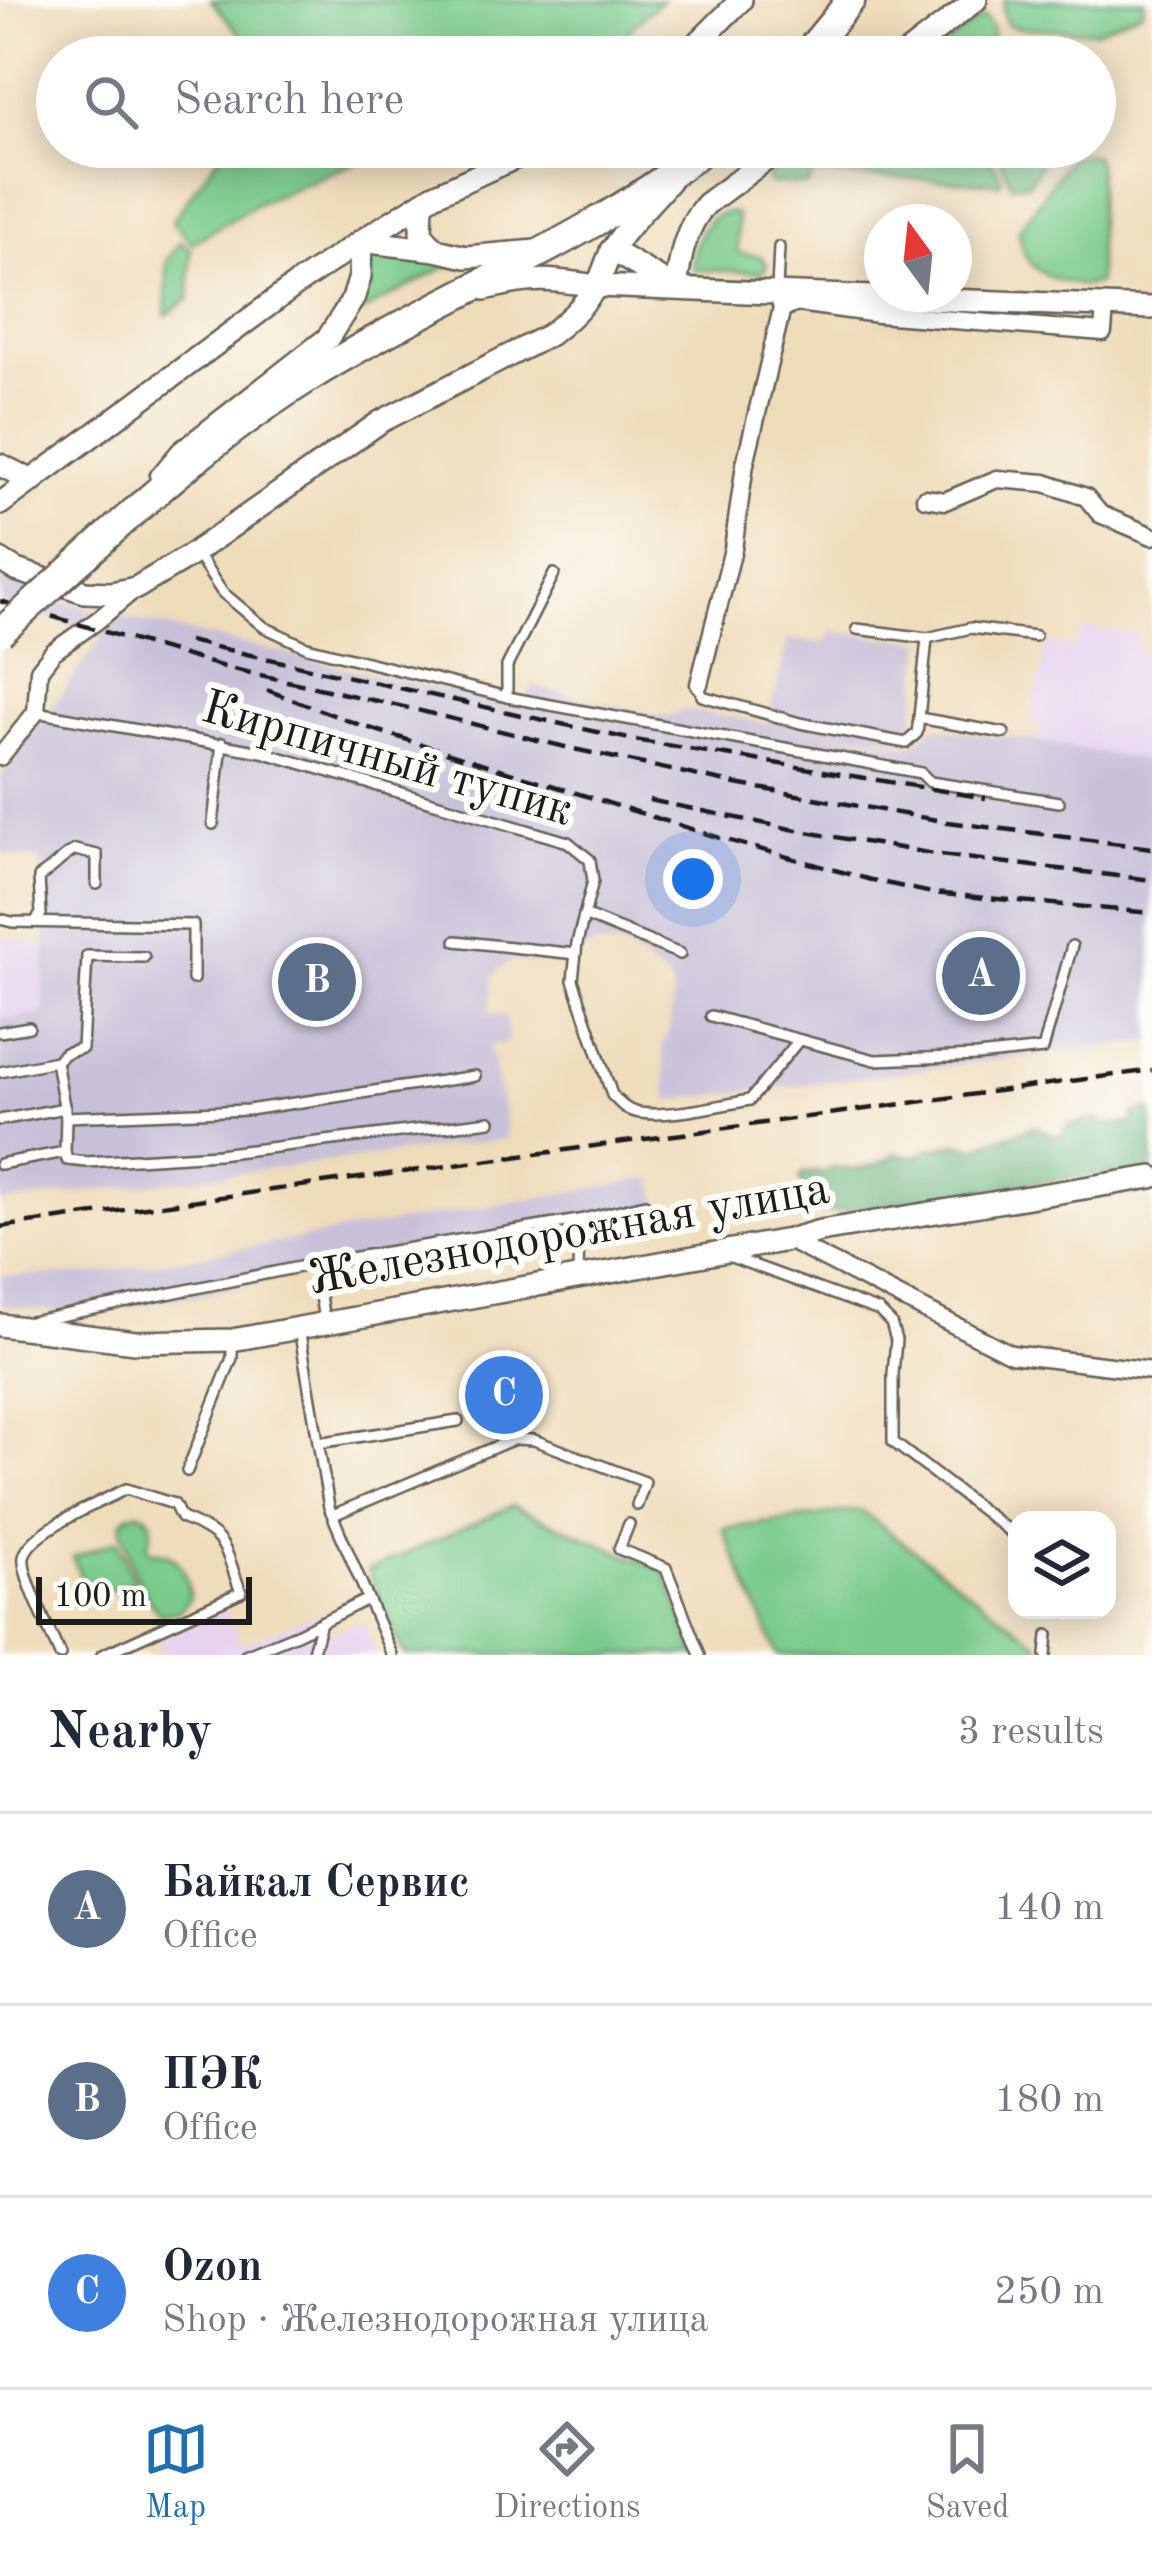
<!DOCTYPE html>
<html lang="en">
<head>
<meta charset="utf-8">
<style>
  :root { --surface:#fff; --page:#f6f6f7; --text:#1f2937; --muted:#747a83; --line:#e0e1e3; --accent:#1f6fb2 }
  body { margin:0; font-family:"Old Standard TT",serif; background:var(--page); color:var(--text) }
  .controls { position:absolute; right:36px; bottom:36px; display:grid; overflow:hidden; border-radius:24px; box-shadow:0 6px 30px #0003 }
  .controls button { width:108px; height:108px; display:grid; place-items:center; padding:0; border:0; border-bottom:3px solid var(--line); background:var(--surface); color:var(--text); font:60px sans-serif }
  .compass { position:absolute; left:864px; top:204px; width:108px; height:108px; border-radius:50%; background:var(--surface); box-shadow:0 6px 30px #0003; rotate:345deg }
  .scale { position:absolute; left:36px; bottom:30px; width:216px; box-sizing:border-box; padding-left:12px; border:6px solid #1c1c1c; border-top:0; font-size:33px; line-height:42px; white-space:nowrap; color:#1c1c1c; -webkit-text-stroke:9px #fdfcf7; paint-order:stroke }
  .you { position:absolute; left:693px; top:879px; width:42px; height:42px; margin:-30px; border:9px solid #fff; border-radius:50%; background:#1a73e8; box-shadow:0 0 0 18px #1a73e833 }
  .badge { display:grid; place-items:center; width:78px; height:78px; border-radius:50%; background:var(--accent); color:#fff; font-size:39px; font-weight:700 }
  .pin { position:absolute; translate:-50% -50%; border:6px solid #fff; box-shadow:0 3px 12px #0006 }
  .list { margin:0; padding:0; list-style:none }
  h2 { display:flex; justify-content:space-between; align-items:center; height:156px; margin:0; padding:0 48px; font-size:51px }
  h2 small { font-size:39px; font-weight:400; color:var(--muted) }
  .list li { display:grid; grid-template-columns:78px 1fr auto; gap:36px; align-items:center; box-sizing:border-box; height:192px; padding:0 48px; border-top:3px solid var(--line) }
  .list b { display:block; font-size:45px; white-space:nowrap }
  .list p { margin:0; font-size:39px; white-space:nowrap; color:var(--muted) }
  .list em { font-size:39px; font-style:normal; color:var(--muted) }
  .icon { flex:none; width:66px; height:66px; fill:none; stroke:currentColor; stroke-width:2; stroke-linecap:round; stroke-linejoin:round }
  .map { position:relative; flex:none; width:1152px; height:1655px; overflow:hidden }
  .search { position:absolute; background:var(--surface); box-shadow:0 6px 30px #0003; left:36px; right:36px; top:36px; height:132px; display:flex; align-items:center; gap:30px; box-sizing:border-box; padding:0 42px; border-radius:66px; color:var(--muted); font-size:45px }
  .sheet { height:732px; background:var(--surface) }
  nav { display:flex; justify-content:space-around; align-items:center; box-sizing:border-box; height:168px; border-top:3px solid var(--line); background:var(--surface); font-size:33px; color:var(--muted) }
  nav a { display:grid; justify-items:center; gap:6px }
  nav .on { color:var(--accent) }
  .map>svg:first-child { display:block }
  .built { fill:#e7d2ef }
  .industrial { fill:#c8bfd8 }
  .green { fill:#79ca8b; stroke:#4a7354; stroke-width:3 }
  .forest { fill:#62ae77; stroke:#3f654a; stroke-width:3 }
  .lines { fill:none; stroke-linecap:round; stroke-linejoin:round }
  .service-casing { stroke:#665f54; stroke-width:14 }
  .minor-casing { stroke:#665f54; stroke-width:21 }
  .tertiary-casing { stroke:#665f54; stroke-width:26 }
  .primary-casing { stroke:#665f54; stroke-width:32 }
  .service { stroke:#fff; stroke-width:9 }
  .minor { stroke:#fff; stroke-width:16 }
  .tertiary { stroke:#fff; stroke-width:21 }
  .primary { stroke:#fff; stroke-width:27 }
  .rail { stroke:#1c1c1c; stroke-width:4.5; stroke-dasharray:18 9; stroke-linecap:butt }
  .primary-bridge-casing { stroke:#665f54; stroke-width:32; stroke-linecap:butt }
  .primary-bridge { stroke:#fff; stroke-width:27 }
  .labels { text-anchor:middle; dominant-baseline:central; stroke-width:12; stroke-linejoin:round; paint-order:stroke }
  .street-label { font-size:48px; fill:#1c1c1c; stroke:#fdfcf7 }
</style>
</head>
<body>
<div class="map">
<svg width="1152" height="1655" viewBox="0 0 1152 1655">
  <rect width="100%" height="100%" fill="#fdfcf7"/>
  <filter id="ink" filterUnits="userSpaceOnUse"><feTurbulence type="fractalNoise" baseFrequency=".00833" numOctaves="2"/><feDisplacementMap in="SourceGraphic" scale="24" xChannelSelector="R" yChannelSelector="G"/><feConvolveMatrix kernelMatrix="1 2 1 2 8 2 1 2 1" color-interpolation-filters="sRGB"/></filter>
  <filter id="wash" filterUnits="userSpaceOnUse"><feTurbulence type="fractalNoise" baseFrequency=".004" numOctaves="4" result="noise"/><feDisplacementMap in="SourceGraphic" scale="48" xChannelSelector="R" yChannelSelector="G"/><feGaussianBlur stdDeviation="2.7" result="paint"/><feColorMatrix in="noise" values="0 0 0 0 0 0 0 0 0 0 0 0 0 0 0 0 0 1.4 0 .05"/><feComposite in="paint" operator="in"/></filter>
  <g filter="url(#wash)">
    <rect width="100%" height="100%" fill="#efdcbb"/>
    <g class="built">
      <polygon points="1082,627 1140,635 1138,650 1150,654 1147,665 1152,667 1152,762 1037,742 1040,722 1030,721 1047,643 1075,647"/>
      <polygon points="0,934 45,948 44,1013 0,1020"/>
      <polygon points="224,1604 241,1644 322,1612 331,1633 363,1621 377,1655 164,1655 155,1633"/>
    </g>
    <g class="industrial">
      <polygon points="0,579 100,612 521,707 533,686 665,717 685,710 768,723 788,639 827,643 831,632 923,641 913,730 900,738 801,728 912,745 934,727 1017,738 1152,762 1152,1041 668,1101 662,1046 670,1026 673,994 670,981 623,946 593,946 557,964 509,961 493,976 490,1014 506,1016 508,1043 489,1045 503,1108 507,1139 0,1203 0,1020 44,1013 45,948 42,860 0,854 0,778 103,636 0,604"/>
      <polygon points="653,1178 660,1211 88,1314 0,1306 0,1276 94,1274"/>
    </g>
    <g class="green">
      <polygon points="211,0 662,0 628,30 642,57 629,57 617,37 612,41 620,57 608,57 602,47 582,57 243,57 240,34"/>
      <polygon points="1004,0 1145,0 1142,11 1095,31 1017,28 1007,24 1003,12"/>
      <polygon points="985,17 992,28 993,57 941,57 943,47 979,18"/>
      <polygon points="225,147 393,147 260,202 192,243 172,221"/>
      <polygon points="835,147 973,147 995,166 1002,180 998,183 820,174 813,159 825,149"/>
      <path d="M 997,147 L 1039,148 C 1045,161 1036,172 1028,183 L 1012,184 L 997,155 Z"/>
      <path d="M 1085,153 L 1095,157 L 1098,166 L 1098,283 C 1079,290 1048,280 1033,266 C 1024,258 1020,242 1019,230 L 1069,158 Z"/>
      <polygon points="792,156 807,161 813,175 808,185 770,183 767,180 768,174"/>
      <path d="M 725,213 L 734,213 L 737,217 L 738,253 L 760,256 L 767,265 L 763,272 L 694,270 C 690,249 702,216 725,213 Z"/>
      <polygon points="180,242 191,249 189,299 166,315 167,261"/>
      <polygon points="366,246 453,263 350,318"/>
      <polygon points="512,1506 665,1571 698,1655 404,1655 368,1571"/>
      <polygon points="860,1510 1039,1644 1037,1655 778,1655 723,1529"/>
      <path d="M 138,1512 C 156,1515 153,1533 147,1546 C 162,1560 146,1547 166,1554 C 184,1561 189,1582 189,1599 L 178,1612 L 161,1614 C 139,1596 131,1556 121,1530 L 122,1521 L 130,1514 Z"/>
      <polygon points="118,1540 134,1581 89,1598 73,1557"/>
    </g>
    <path class="forest" d="M 1152,1110 L 1152,1170 L 1044,1181 L 833,1212 L 815,1209 L 814,1193 L 807,1190 L 799,1179 L 803,1173 L 826,1172 L 833,1167 C 856,1173 877,1168 896,1153 L 915,1157 L 931,1149 L 959,1143 L 975,1148 C 994,1137 1013,1136 1033,1126 L 1059,1137 L 1068,1125 L 1097,1119 L 1108,1124 L 1133,1123 L 1135,1112 Z"/>
  </g>
  <g filter="url(#ink)">
    <g class="lines">
      <g class="service-casing">
        <g id="service">
          <polyline points="777,289 779,247"/>
          <polyline points="196,553 222,592 264,627 307,647 507,697 921,773 930,782 1059,802"/>
          <polyline points="857,629 927,638 971,628 1035,636"/>
          <polyline points="699,685 702,696 800,723 906,743 917,733 919,718 1004,733"/>
          <polyline points="507,697 507,666 554,574"/>
          <path d="M 36,712 L 262,752 L 568,842 L 590,860 L 593,881 L 577,943 L 573,980 L 612,1095 C 619,1102 625,1110 635,1112 C 662,1119 721,1105 750,1100 L 799,1040"/>
          <polyline points="919,718 927,638"/>
          <polyline points="213,824 222,743"/>
          <polyline points="584,915 680,954"/>
          <polyline points="0,919 12,922 193,925 193,979"/>
          <path d="M 35,922 L 41,914 L 39,877 C 53,869 61,857 75,850 L 97,855 L 97,884"/>
          <polyline points="456,941 576,954"/>
          <polyline points="711,1016 875,1060 977,1056 1043,1049 1072,946"/>
          <polyline points="0,1032 29,1027"/>
          <polyline points="0,1072 56,1061"/>
          <polyline points="66,1117 248,1110 475,1076"/>
          <polyline points="0,1120 65,1108"/>
          <polyline points="65,1152 66,1117 56,1061 65,1053 82,1048 87,956 144,957"/>
          <polyline points="0,1164 65,1152 67,1160 87,1162 218,1154 490,1121"/>
          <polyline points="579,1220 645,1204"/>
          <polyline points="731,1257 879,1311 891,1323 896,1340 893,1374 893,1442 1017,1537"/>
          <polyline points="314,1264 325,1324"/>
          <polyline points="30,1322 314,1264 579,1220 578,1279"/>
          <polyline points="299,1328 329,1507 392,1655"/>
          <polyline points="318,1443 458,1421"/>
          <polyline points="187,1471 232,1358 232,1341"/>
          <polyline points="333,1515 514,1439 534,1440 645,1482 637,1505"/>
          <polyline points="629,1524 619,1549 666,1568 700,1655"/>
          <polyline points="1065,1612 1067,1610"/>
          <path d="M 60,1655 C 52,1635 21,1575 24,1557 C 29,1531 103,1501 126,1489 L 174,1504 L 181,1518 C 229,1536 223,1546 241,1592 L 102,1655"/>
          <polyline points="245,1655 299,1633 368,1599"/>
          <polyline points="312,1655 321,1622"/>
          <polyline points="1046,1655 1048,1635"/>
        </g>
      </g>
      <g class="minor-casing">
        <g id="minor">
          <polyline points="782,308 798,303 878,314 1103,332 1105,307"/>
          <polyline points="925,498 945,501 997,479 1045,483 1086,497 1100,514 1152,536"/>
          <polyline points="699,684 733,549 745,464 782,308 777,292"/>
          <polyline points="0,757 36,712 39,670 53,652 98,620 136,588"/>
          <polyline points="788,1240 1011,1354 1152,1371"/>
        </g>
      </g>
      <g class="tertiary-casing">
        <g id="tertiary">
          <polyline points="684,57 741,0"/>
          <polyline points="902,57 976,0"/>
          <polyline points="422,203 421,233 436,250"/>
          <polyline points="361,241 436,250 466,257 536,251"/>
          <polyline points="611,250 672,286"/>
          <path d="M 676,288 C 680,258 685,227 706,204 L 783,147"/>
          <path d="M 485,289 C 533,277 548,279 597,286 L 1152,308"/>
          <polyline points="0,465 33,481"/>
          <polyline points="161,477 182,452 328,338 353,299 360,277 361,241"/>
          <polyline points="0,504 297,284 361,241 434,195 539,147"/>
          <path d="M 0,560 L 16,570 L 85,592 L 111,593 L 136,588 L 191,555 L 380,422 L 549,335 C 565,323 584,305 595,288 C 604,275 606,258 615,245 C 631,221 652,202 670,180"/>
          <polyline points="0,1325 135,1342 232,1340 788,1240 820,1231 1152,1177"/>
        </g>
      </g>
      <g class="primary-casing">
        <g id="primary">
          <polyline points="804,57 851,0"/>
          <path d="M 83,558 C 152,494 225,431 304,381 C 435,298 585,244 707,147"/>
        </g>
      </g>
      <use href="#service" class="service"/>
      <use href="#minor" class="minor"/>
      <use href="#tertiary" class="tertiary"/>
      <use href="#primary" class="primary"/>
      <g class="rail">
        <polyline points="0,601 224,667 413,709 569,748 736,784 948,822 1152,848"/>
        <polyline points="188,641 629,739 986,798"/>
        <polyline points="267,690 360,725 723,839 871,880 932,893 1152,913"/>
        <polyline points="649,800 806,832 940,855 1152,880"/>
        <polyline points="0,1227 1152,1070"/>
      </g>
      <g class="primary-bridge-casing">
        <polyline id="primary-bridge" points="0,633 83,558"/>
      </g>
      <use href="#primary-bridge" class="primary-bridge"/>
    </g>
  </g>
  <g class="labels">
    <g class="street-label">
      <text transform="translate(387 760) rotate(16)">Кирпичный тупик</text>
      <text transform="translate(569 1235) rotate(-10)">Железнодорожная улица</text>
    </g>
  </g>
</svg>
<div class="controls">
<button><svg class="icon" aria-label="layers" viewBox="0 0 24 24"><path d="M12 4l9 5-9 5-9-5zM3 14l9 5 9-5"/></svg></button>
</div>
<svg class="compass" viewBox="-18 -18 36 36"><path d="M0-13l5 13h-10z" fill="#e53935"/><path d="M0 13l5-13h-10z" fill="#747a83"/></svg>
<div class="scale">100 m</div>
<div class="you"></div>
<div class="pin badge" style="left:981px;top:976px;background:#5c6f8a">A</div>
<div class="pin badge" style="left:317px;top:982px;background:#5c6f8a">B</div>
<div class="pin badge" style="left:504px;top:1395px;background:#3f7fe0">C</div>
<div class="search"><svg class="icon" aria-label="search" viewBox="0 0 24 24"><circle cx="10" cy="10" r="6"/><path d="M15 15l6 6"/></svg>Search here</div>
</div>
<section class="sheet">
<h2>Nearby<small>3 results</small></h2>
<ul class="list">
<li><span class="badge" style="background:#5c6f8a">A</span><div><b>Байкал Сервис</b><p>Office</p></div><em>140 m</em></li>
<li><span class="badge" style="background:#5c6f8a">B</span><div><b>ПЭК</b><p>Office</p></div><em>180 m</em></li>
<li><span class="badge" style="background:#3f7fe0">C</span><div><b>Ozon</b><p>Shop · Железнодорожная улица</p></div><em>250 m</em></li>
</ul>
</section>
<nav>
<a class="on"><svg class="icon" aria-label="map" viewBox="0 0 24 24"><path d="M3 6l6-2 6 2 6-2v14l-6 2-6-2-6 2zM9 4v14M15 6v14"/></svg>Map</a>
<a><svg class="icon" aria-label="directions" viewBox="0 0 24 24"><path d="M12 3l9 9-9 9-9-9zM9 14v-3h6M13 9l2 2-2 2"/></svg>Directions</a>
<a><svg class="icon" aria-label="saved" viewBox="0 0 24 24"><path d="M7 4h10v16l-5-4-5 4z"/></svg>Saved</a>
</nav>
</body>
</html>
